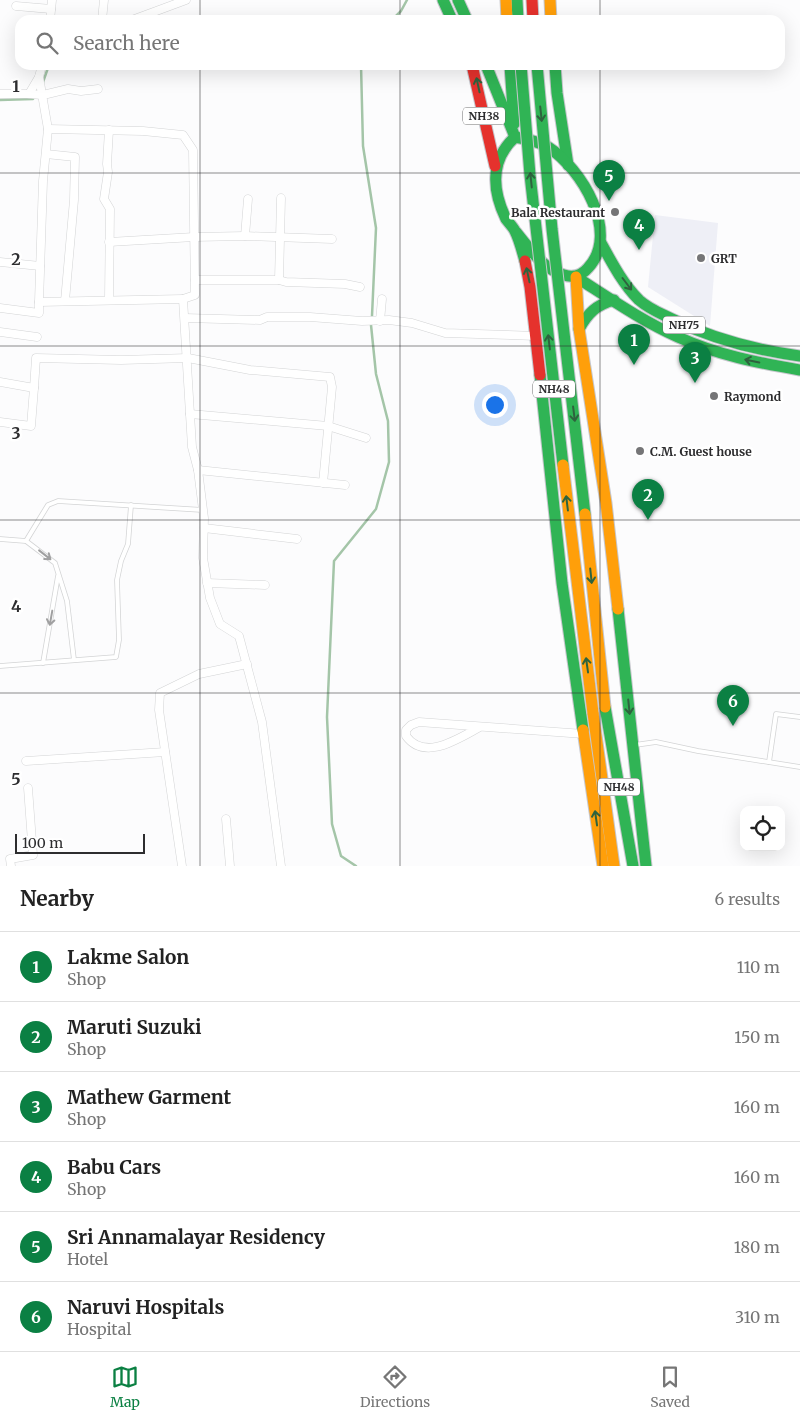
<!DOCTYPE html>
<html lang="en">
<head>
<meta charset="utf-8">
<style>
  :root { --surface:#fff; --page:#f6f6f6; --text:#222; --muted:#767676; --line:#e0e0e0; --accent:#0b8043 }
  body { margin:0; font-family:Merriweather,serif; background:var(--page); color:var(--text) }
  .controls { position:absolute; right:15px; bottom:15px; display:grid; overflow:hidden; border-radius:10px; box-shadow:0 5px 20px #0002 }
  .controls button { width:45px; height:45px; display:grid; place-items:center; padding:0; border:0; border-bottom:1px solid var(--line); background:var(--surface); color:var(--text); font:25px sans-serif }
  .scale { position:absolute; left:15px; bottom:12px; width:130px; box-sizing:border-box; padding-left:5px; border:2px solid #2d2d2f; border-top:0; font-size:14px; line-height:18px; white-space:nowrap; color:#2d2d2f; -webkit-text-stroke:4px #fff; paint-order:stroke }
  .you { position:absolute; left:494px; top:404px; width:18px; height:18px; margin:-12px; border:4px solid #fff; border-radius:50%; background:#1a73e8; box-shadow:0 0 0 8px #1a73e833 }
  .badge { display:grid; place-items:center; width:32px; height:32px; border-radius:50%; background:var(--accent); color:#fff; font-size:16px; font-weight:700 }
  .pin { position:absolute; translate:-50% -41px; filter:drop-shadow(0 1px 2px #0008) }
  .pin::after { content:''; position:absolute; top:26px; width:18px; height:15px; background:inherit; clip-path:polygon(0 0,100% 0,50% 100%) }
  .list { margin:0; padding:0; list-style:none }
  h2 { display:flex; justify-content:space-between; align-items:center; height:65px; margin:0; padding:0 20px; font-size:21px }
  h2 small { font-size:16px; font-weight:400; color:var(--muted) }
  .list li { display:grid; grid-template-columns:32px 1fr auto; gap:15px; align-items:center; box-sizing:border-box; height:70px; padding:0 20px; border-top:1px solid var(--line) }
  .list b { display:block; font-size:19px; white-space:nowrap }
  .list p { margin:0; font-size:16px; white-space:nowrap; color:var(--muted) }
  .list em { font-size:16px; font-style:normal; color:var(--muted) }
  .icon { flex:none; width:28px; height:28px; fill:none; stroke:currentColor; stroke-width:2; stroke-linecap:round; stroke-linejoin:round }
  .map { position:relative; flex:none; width:800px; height:866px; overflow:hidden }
  .search { position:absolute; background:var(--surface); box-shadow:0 5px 20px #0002; left:15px; right:15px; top:15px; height:55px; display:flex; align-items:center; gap:12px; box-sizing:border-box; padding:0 18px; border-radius:15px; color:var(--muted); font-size:19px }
  .sheet { height:485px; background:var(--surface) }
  nav { display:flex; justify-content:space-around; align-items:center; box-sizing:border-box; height:70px; border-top:1px solid var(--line); background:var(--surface); font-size:14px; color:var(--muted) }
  nav a { display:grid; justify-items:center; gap:2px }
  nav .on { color:var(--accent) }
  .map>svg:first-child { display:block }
  .built { fill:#eeeff6 }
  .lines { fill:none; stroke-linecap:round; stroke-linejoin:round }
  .stream { stroke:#a4c5a8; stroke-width:2.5 }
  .lane-casing { stroke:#d3d4d5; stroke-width:5.5 }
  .street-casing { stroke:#d3d4d5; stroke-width:9 }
  .fast-casing { stroke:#c6c7cd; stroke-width:13 }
  .slow-casing { stroke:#c6c7cd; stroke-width:13 }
  .jam-casing { stroke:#c6c7cd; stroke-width:13 }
  .lane { stroke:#fff; stroke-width:4 }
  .street { stroke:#fff; stroke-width:8 }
  .fast { stroke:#30b455; stroke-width:11 }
  .slow { stroke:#ff9f0a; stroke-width:11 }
  .jam { stroke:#e5322d; stroke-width:11 }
  .fast-bridge-casing { stroke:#c6c7cd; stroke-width:13; stroke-linecap:butt }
  .slow-bridge-casing { stroke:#c6c7cd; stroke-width:13; stroke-linecap:butt }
  .fast-bridge { stroke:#30b455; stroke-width:11 }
  .slow-bridge { stroke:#ff9f0a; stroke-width:11 }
  .oneway { stroke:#2e633e }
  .oneway2 { stroke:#a0a0a1 }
  .grid { fill:none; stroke:#2d2d2f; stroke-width:1; stroke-opacity:0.55 }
  .poi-dot { fill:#757577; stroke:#fff; stroke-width:2 }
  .labels { text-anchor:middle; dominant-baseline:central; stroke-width:5; stroke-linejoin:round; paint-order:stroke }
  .shield { fill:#fff; stroke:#6c6c6d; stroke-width:1 }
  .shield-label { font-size:11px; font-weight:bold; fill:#2d2d2f }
  .poi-label { font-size:12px; font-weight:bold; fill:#2d2d2f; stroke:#fff; text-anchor:start }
  .grid-label { font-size:16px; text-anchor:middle; font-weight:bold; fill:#2d2d2f; stroke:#fff; stroke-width:5; stroke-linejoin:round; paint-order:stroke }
</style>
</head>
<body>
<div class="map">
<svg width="800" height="866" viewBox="0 0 800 866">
  <rect width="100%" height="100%" fill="#fcfcfd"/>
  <polygon class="built" points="655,215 718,223 710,326 648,287"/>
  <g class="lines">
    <g class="stream">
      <polyline points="146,20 155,16"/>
      <polyline points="392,20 401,11 407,0"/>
      <polyline points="361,65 363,146 376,228 372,316"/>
      <polyline points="43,82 49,65"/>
      <polyline points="0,100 33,99 35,95"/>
      <polyline points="356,866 341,856 332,824 327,717 334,561 376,509 389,462 388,421 376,374 371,325"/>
    </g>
    <g class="lane-casing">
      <g id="lane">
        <polyline points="0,539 26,541 55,563 67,601 74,660"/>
        <polyline points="26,541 48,505 58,501 203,510"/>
        <polyline points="43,663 58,576"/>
        <polyline points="0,666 116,657 119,640 117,580 121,561 128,544 131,505"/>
        <polyline points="635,745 656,742 698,751 800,767"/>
        <polyline points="769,762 776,714 800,717"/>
      </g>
    </g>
    <g class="street-casing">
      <g id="street">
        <polyline points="16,6 51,9"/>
        <polyline points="50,20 52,0"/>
        <polyline points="102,20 104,0"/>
        <polyline points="132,20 186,0"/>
        <polyline points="39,77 48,129 43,181 39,302 183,299"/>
        <polyline points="0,94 29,94 39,77 42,65"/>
        <polyline points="29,94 43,95 68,89 81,91 98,89"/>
        <polyline points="48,129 143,131 183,135 193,150 195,295 183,299 192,447 198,470 204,518 203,558 210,598 220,624 239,636 262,722 281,866"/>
        <polyline points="46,154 75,157 74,200 65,301"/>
        <polyline points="245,236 248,199"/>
        <polyline points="109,242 194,237 245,236 332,239"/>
        <polyline points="0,262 40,266"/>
        <polyline points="195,280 279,280 286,282 345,284 360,287"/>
        <polyline points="279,280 281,198"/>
        <polyline points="109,300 110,209 104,199 108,172 107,164 109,130"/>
        <polyline points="0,308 39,313 39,302"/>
        <polyline points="185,318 260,320 267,317 310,317 362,321 389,320 412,323 445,333 537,336"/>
        <polyline points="380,321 382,299"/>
        <polyline points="0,332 37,337"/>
        <polyline points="0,382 34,388 31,426 0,422"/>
        <polyline points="34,388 36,358 121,360 188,358 250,370 330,377 332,387 323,483"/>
        <polyline points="190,414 328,426 366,438"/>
        <polyline points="198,470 345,485"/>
        <polyline points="204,528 297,539"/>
        <polyline points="207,583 265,585"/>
        <path d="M 480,727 C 459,738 425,762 406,736 L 406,730 L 411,725 L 419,722 L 584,734"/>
        <polyline points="26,761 165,752"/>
        <polyline points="226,819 230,866"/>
        <polyline points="11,866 10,859 33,855 28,788"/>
        <polyline points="182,866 159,710 160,693 199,674 247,664"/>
      </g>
    </g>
    <g class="fast-casing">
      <g id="fast">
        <polyline points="443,0 452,20"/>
        <polyline points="458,0 467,20"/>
        <polyline points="517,0 518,20"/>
        <polyline points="486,65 515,137"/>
        <polyline points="510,65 514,124"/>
        <polyline points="555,65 557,93 568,165"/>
        <path d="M 516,232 C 529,248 543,269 564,275 C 573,278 582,275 588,268 C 621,233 581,168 548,147 C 538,141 526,139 515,137 C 490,160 492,190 506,219 C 509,223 513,227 515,231 C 520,241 522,251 525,261"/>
        <path d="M 601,243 C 612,263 623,284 639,300 C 649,309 660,313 672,319 C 713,339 755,350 800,356"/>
        <path d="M 576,277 C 609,298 642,321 678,337 C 717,355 759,363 800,370"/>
        <path d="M 579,329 C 588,313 596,305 614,300"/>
        <polyline points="540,375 562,583 583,730"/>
        <polyline points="618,609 646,866"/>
        <polyline points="605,707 633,866"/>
      </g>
    </g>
    <g class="slow-casing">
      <g id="slow">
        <polyline points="506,0 507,20"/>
        <polyline points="550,0 551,20"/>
        <polyline points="576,277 579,329 606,503 618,609"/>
        <polyline points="593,713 614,866"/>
        <polyline points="583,730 603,866"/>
      </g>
    </g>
    <g class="jam-casing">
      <g id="jam">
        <polyline points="532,0 533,20"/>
        <polyline points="472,65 495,166"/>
        <polyline points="525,261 530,287 540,375"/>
      </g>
    </g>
    <use href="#lane" class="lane"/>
    <use href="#street" class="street"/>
    <use href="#fast" class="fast"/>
    <use href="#slow" class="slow"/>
    <use href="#jam" class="jam"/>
    <g class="fast-bridge-casing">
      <g id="fast-bridge">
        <polyline points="521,65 530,175 563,465"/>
        <polyline points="537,65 552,229 585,514"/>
      </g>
    </g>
    <g class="slow-bridge-casing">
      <g id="slow-bridge">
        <polyline points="563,465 593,713"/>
        <polyline points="585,514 605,707"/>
      </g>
    </g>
    <use href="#fast-bridge" class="fast-bridge"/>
    <use href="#slow-bridge" class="slow-bridge"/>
  </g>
  <defs><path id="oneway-shaft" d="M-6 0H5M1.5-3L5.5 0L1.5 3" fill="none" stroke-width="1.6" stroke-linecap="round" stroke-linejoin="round" transform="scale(1.25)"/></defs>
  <g class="oneway">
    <use href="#oneway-shaft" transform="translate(478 85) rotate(-102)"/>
    <use href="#oneway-shaft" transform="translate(541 114) rotate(84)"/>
    <use href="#oneway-shaft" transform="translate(531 180) rotate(-96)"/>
    <use href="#oneway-shaft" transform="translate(528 275) rotate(-102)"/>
    <use href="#oneway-shaft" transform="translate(627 284) rotate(53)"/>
    <use href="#oneway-shaft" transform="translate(549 342) rotate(-97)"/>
    <use href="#oneway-shaft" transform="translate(752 361) rotate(-168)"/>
    <use href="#oneway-shaft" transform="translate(574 414) rotate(83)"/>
    <use href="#oneway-shaft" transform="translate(567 503) rotate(-97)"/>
    <use href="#oneway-shaft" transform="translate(591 576) rotate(84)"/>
    <use href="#oneway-shaft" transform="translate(587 665) rotate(-98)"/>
    <use href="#oneway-shaft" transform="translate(629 707) rotate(84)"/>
    <use href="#oneway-shaft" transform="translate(596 818) rotate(-98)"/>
  </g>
  <g class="oneway2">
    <use href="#oneway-shaft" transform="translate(45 555) rotate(38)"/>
    <use href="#oneway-shaft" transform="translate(51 618) rotate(100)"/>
  </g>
  <path class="grid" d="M 200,0 L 200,20M 400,0 L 400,20M 600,0 L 600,20M 200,65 L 200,866M 400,65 L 400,866M 600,65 L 600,866M 0,173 L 800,173M 0,346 L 800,346M 0,520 L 800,520M 0,693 L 800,693"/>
  <g class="poi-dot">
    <circle cx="615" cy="212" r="5"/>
    <circle cx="701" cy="258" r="5"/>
    <circle cx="714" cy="396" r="5"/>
    <circle cx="640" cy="451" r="5"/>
  </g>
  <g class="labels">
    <g class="shield">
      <rect x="463" y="107.5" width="42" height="17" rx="4"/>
      <rect x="663" y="316.5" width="42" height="17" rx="4"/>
      <rect x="533" y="380.5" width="42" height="17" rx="4"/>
      <rect x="598" y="778.5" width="42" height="17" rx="4"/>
    </g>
    <g class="shield-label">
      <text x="484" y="116">NH38</text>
      <text x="684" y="325">NH75</text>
      <text x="554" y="389">NH48</text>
      <text x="619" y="787">NH48</text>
    </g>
    <g class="poi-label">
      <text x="605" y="212" text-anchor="end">Bala Restaurant</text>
      <text x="711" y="258">GRT</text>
      <text x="724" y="396">Raymond</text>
      <text x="650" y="451">C.M. Guest house</text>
    </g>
  </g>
  <g class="grid-label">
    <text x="16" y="92">1</text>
    <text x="16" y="265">2</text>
    <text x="16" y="439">3</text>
    <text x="16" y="612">4</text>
    <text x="16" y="785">5</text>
  </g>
</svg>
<div class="controls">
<button><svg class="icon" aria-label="locate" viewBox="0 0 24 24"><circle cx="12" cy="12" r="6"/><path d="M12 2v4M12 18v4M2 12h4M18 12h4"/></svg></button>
</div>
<div class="scale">100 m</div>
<div class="you"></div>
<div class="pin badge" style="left:634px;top:365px">1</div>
<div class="pin badge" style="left:648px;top:520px">2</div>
<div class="pin badge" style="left:695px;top:383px">3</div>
<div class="pin badge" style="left:639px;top:250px">4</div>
<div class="pin badge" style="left:609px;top:201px">5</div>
<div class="pin badge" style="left:733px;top:726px">6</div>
<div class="search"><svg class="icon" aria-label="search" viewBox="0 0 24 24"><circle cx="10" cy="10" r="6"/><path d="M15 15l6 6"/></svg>Search here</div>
</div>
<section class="sheet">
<h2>Nearby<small>6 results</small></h2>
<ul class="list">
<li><span class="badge">1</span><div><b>Lakme Salon</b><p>Shop</p></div><em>110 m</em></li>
<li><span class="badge">2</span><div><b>Maruti Suzuki</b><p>Shop</p></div><em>150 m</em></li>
<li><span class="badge">3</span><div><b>Mathew Garment</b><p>Shop</p></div><em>160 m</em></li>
<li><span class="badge">4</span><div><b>Babu Cars</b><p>Shop</p></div><em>160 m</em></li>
<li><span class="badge">5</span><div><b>Sri Annamalayar Residency</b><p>Hotel</p></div><em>180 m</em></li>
<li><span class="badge">6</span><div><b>Naruvi Hospitals</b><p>Hospital</p></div><em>310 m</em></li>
</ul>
</section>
<nav>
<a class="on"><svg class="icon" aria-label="map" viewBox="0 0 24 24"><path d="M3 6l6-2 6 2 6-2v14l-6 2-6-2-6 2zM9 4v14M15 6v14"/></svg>Map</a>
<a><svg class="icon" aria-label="directions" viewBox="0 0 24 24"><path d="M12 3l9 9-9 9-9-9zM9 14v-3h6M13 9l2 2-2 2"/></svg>Directions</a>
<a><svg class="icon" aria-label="saved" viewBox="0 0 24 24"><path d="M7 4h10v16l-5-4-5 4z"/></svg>Saved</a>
</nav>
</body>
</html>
